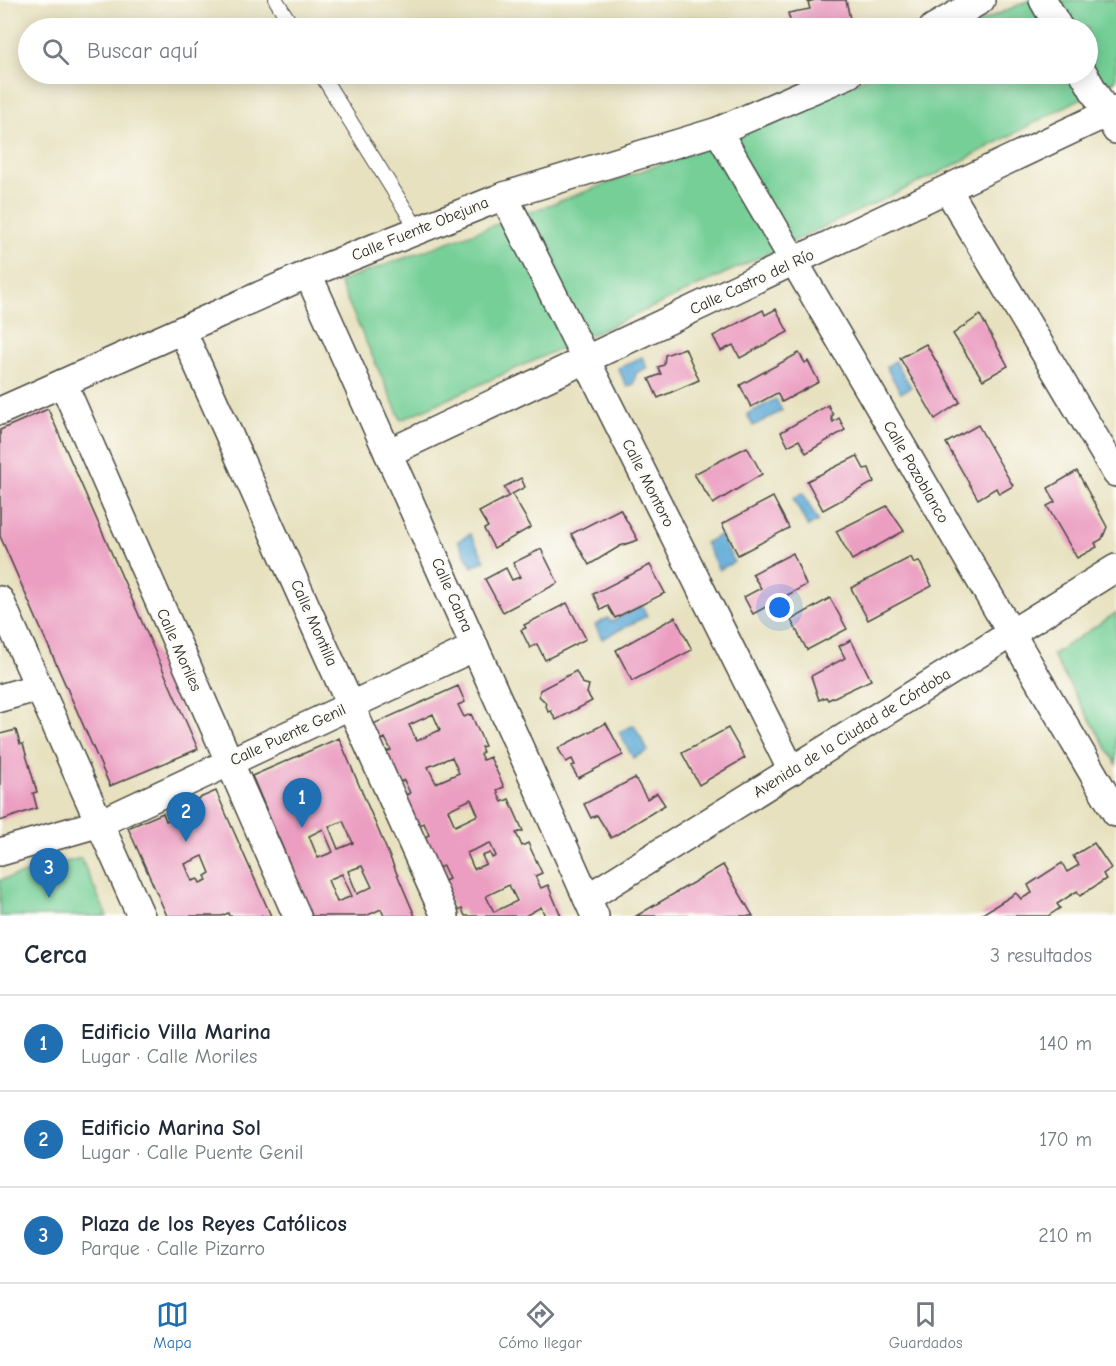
<!DOCTYPE html>
<html lang="es">
<head>
<meta charset="utf-8">
<style>
  :root { --surface:#fff; --page:#f2f2f3; --text:#1f2937; --muted:#747a83; --line:#e0e1e3; --accent:#1f6fb2 }
  body { margin:0; font-family:"Comic Neue",sans-serif; background:var(--page); color:var(--text) }
  .you { position:absolute; left:780px; top:608px; width:21px; height:21px; margin:-15px; border:4px solid #fff; border-radius:50%; background:#1a73e8; box-shadow:0 0 0 9px #1a73e833 }
  .badge { display:grid; place-items:center; width:39px; height:39px; border-radius:50%; background:var(--accent); color:#fff; font-size:20px; font-weight:700 }
  .pin { position:absolute; translate:-50% -50px; filter:drop-shadow(0 2px 3px #0008) }
  .pin::after { content:''; position:absolute; top:32px; width:21px; height:18px; background:inherit; clip-path:polygon(0 0,100% 0,50% 100%) }
  .list { margin:0; padding:0; list-style:none }
  h2 { display:flex; justify-content:space-between; align-items:center; height:78px; margin:0; padding:0 24px; font-size:26px }
  h2 small { font-size:20px; font-weight:400; color:var(--muted) }
  .list li { display:grid; grid-template-columns:39px 1fr auto; gap:18px; align-items:center; box-sizing:border-box; height:96px; padding:0 24px; border-top:2px solid var(--line) }
  .list b { display:block; font-size:22px; white-space:nowrap }
  .list p { margin:0; font-size:20px; white-space:nowrap; color:var(--muted) }
  .list em { font-size:20px; font-style:normal; color:var(--muted) }
  .icon { flex:none; width:33px; height:33px; fill:none; stroke:currentColor; stroke-width:2; stroke-linecap:round; stroke-linejoin:round }
  .map { position:relative; flex:none; width:1116px; height:916px; overflow:hidden }
  .search { position:absolute; background:var(--surface); box-shadow:0 3px 15px #0003; left:18px; right:18px; top:18px; height:66px; display:flex; align-items:center; gap:15px; box-sizing:border-box; padding:0 21px; border-radius:33px; color:var(--muted); font-size:22px }
  .sheet { height:366px; background:var(--surface) }
  nav { display:flex; justify-content:space-around; align-items:center; box-sizing:border-box; height:84px; border-top:2px solid var(--line); background:var(--surface); font-size:16px; color:var(--muted) }
  nav a { display:grid; justify-items:center; gap:3px }
  nav .on { color:var(--accent) }
  .map>svg:first-child { display:block }
  .green { fill:#75cf96; stroke:#507d60; stroke-width:1.5 }
  .water { fill:#5eabd8; stroke:#446b82; stroke-width:1.5 }
  .building { fill:#eb9ec1; fill-rule:evenodd }
  .lines { fill:none; stroke-linecap:round; stroke-linejoin:round }
  .lane-casing { stroke:#474641; stroke-width:16 }
  .street-casing { stroke:#474641; stroke-width:30 }
  .lane { stroke:#fff; stroke-width:14 }
  .street { stroke:#fff; stroke-width:27 }
  .labels { text-anchor:middle; dominant-baseline:central; stroke-width:5; stroke-linejoin:round; paint-order:stroke }
  .street-label { font-size:16px; fill:#2b2b2b; stroke:#fdfcf7 }
</style>
</head>
<body>
<div class="map">
<svg width="1116" height="916" viewBox="0 0 1116 916">
  <rect width="100%" height="100%" fill="#fdfcf7"/>
  <filter id="ink" filterUnits="userSpaceOnUse"><feTurbulence type="fractalNoise" baseFrequency=".0167" numOctaves="2"/><feDisplacementMap in="SourceGraphic" scale="12" xChannelSelector="R" yChannelSelector="G"/><feConvolveMatrix kernelMatrix="1 2 1 2 8 2 1 2 1" color-interpolation-filters="sRGB"/></filter>
  <filter id="wash" filterUnits="userSpaceOnUse"><feTurbulence type="fractalNoise" baseFrequency=".008" numOctaves="4" result="noise"/><feDisplacementMap in="SourceGraphic" scale="24" xChannelSelector="R" yChannelSelector="G"/><feGaussianBlur stdDeviation="1.35" result="paint"/><feColorMatrix in="noise" values="0 0 0 0 0 0 0 0 0 0 0 0 0 0 0 0 0 1.4 0 .05"/><feComposite in="paint" operator="in"/></filter>
  <g filter="url(#wash)">
    <rect width="100%" height="100%" fill="#e7e1bf"/>
    <g class="green">
      <polygon points="1029,0 1116,0 1116,80 939,173 666,301 401,420 339,282 748,132 873,74 1088,74 1088,28 968,28"/>
      <polygon points="1116,613 1116,764 1052,655"/>
      <polygon points="81,858 107,916 0,916 0,880"/>
    </g>
    <g class="water">
      <polygon points="642,357 647,368 636,373 634,384 627,387 618,368"/>
      <polygon points="895,361 911,387 901,393 886,367"/>
      <polygon points="776,399 782,411 753,426 747,414"/>
      <polygon points="803,493 818,521 808,527 793,498"/>
      <polygon points="470,534 485,560 472,567 458,541"/>
      <polygon points="720,535 734,562 719,570 705,543"/>
      <polygon points="642,606 647,616 602,639 595,625 608,618 611,622"/>
      <polygon points="634,725 648,751 633,758 619,732"/>
    </g>
    <g id="blocks">
      <g class="building">
        <polygon points="815,0 846,0 852,28 792,28 788,13 810,9 808,2"/>
        <polygon points="776,309 788,332 740,358 733,345 721,351 713,336 763,310 765,315"/>
        <polygon points="980,315 1008,366 983,380 953,334"/>
        <polygon points="926,344 960,402 935,419 900,358"/>
        <polygon points="685,348 699,380 658,398 649,379 661,374 658,367 664,365 665,355"/>
        <polygon points="799,353 805,363 808,361 819,382 782,402 777,393 751,407 740,385"/>
        <polygon points="828,405 833,415 831,417 833,422 839,418 845,430 806,453 799,440 788,446 781,432"/>
        <polygon points="48,409 198,749 110,786 0,536 0,430"/>
        <polygon points="978,425 1013,486 999,494 996,488 978,499 946,443"/>
        <polygon points="747,447 762,474 713,504 694,474"/>
        <polygon points="857,456 864,469 869,468 874,482 823,510 807,481"/>
        <polygon points="1077,471 1107,527 1102,539 1095,543 1097,547 1077,558 1047,506 1055,502 1048,488"/>
        <polygon points="521,478 525,487 512,494 531,527 494,548 484,529 488,527 479,512 509,496 504,487"/>
        <polygon points="773,497 789,528 738,555 722,524"/>
        <polygon points="887,506 904,531 852,560 836,531"/>
        <polygon points="620,509 638,540 620,546 589,565 571,534"/>
        <polygon points="541,549 558,583 503,612 485,579 506,568 512,580 520,577 513,563"/>
        <polygon points="793,553 806,585 753,614 744,597 761,588 752,574"/>
        <polygon points="911,557 914,563 919,561 932,586 868,620 851,588"/>
        <polygon points="650,565 665,593 615,618 608,606 601,610 593,594"/>
        <polygon points="830,598 847,629 807,650 791,620"/>
        <polygon points="567,603 586,639 545,660 537,644 530,648 521,630 526,628 524,625"/>
        <polygon points="675,617 692,650 632,681 616,650"/>
        <polygon points="851,640 871,680 828,700 826,697 819,700 811,676 845,658 839,646"/>
        <polygon points="576,671 582,683 589,685 587,693 592,701 556,720 551,711 548,712 545,702 539,696 540,690"/>
        <path d="M 458,686 L 465,702 L 458,705 L 464,717 L 471,714 L 485,746 L 481,747 L 483,752 L 480,754 L 483,760 L 490,757 L 504,787 L 497,790 L 499,796 L 502,802 L 509,799 L 523,831 L 516,833 L 522,846 L 528,843 L 542,873 L 535,876 L 541,888 L 548,885 L 561,916 L 545,916 L 541,907 L 525,916 L 465,916 L 462,909 L 455,912 L 442,882 L 449,879 L 446,872 L 443,866 L 436,869 L 422,838 L 429,835 L 424,823 L 417,826 L 403,796 L 410,793 L 404,780 L 398,783 L 384,753 L 391,750 L 385,738 L 379,741 L 371,725 ZM 433,714 L 440,730 L 417,741 L 409,725 ZM 452,757 L 459,773 L 436,783 L 428,767 ZM 471,799 L 478,815 L 455,826 L 448,810 ZM 490,843 L 496,856 L 492,858 L 490,853 L 482,856 L 486,864 L 474,869 L 467,853 ZM 509,885 L 517,901 L 494,912 L 486,896 Z"/>
        <polygon points="606,723 623,755 578,778 571,766 575,765 572,759 566,762 558,748"/>
        <polygon points="728,728 745,758 699,785 682,753"/>
        <polygon points="16,730 20,744 23,744 37,792 33,793 37,808 0,821 0,734"/>
        <path d="M 339,738 L 415,916 L 384,916 L 381,909 L 366,916 L 312,916 L 252,776 ZM 343,821 L 353,843 L 338,849 L 329,827 ZM 323,829 L 333,852 L 318,858 L 309,836 ZM 362,866 L 372,887 L 357,894 L 348,871 ZM 342,874 L 352,896 L 337,902 L 328,880 Z"/>
        <polygon points="635,778 647,799 657,793 665,805 611,838 597,815 591,818 584,804"/>
        <path d="M 216,791 L 271,916 L 229,916 L 228,913 L 222,916 L 167,916 L 128,828 L 163,813 L 166,821 L 184,813 L 181,806 ZM 203,856 L 210,873 L 205,876 L 207,880 L 200,883 L 198,879 L 192,881 L 185,864 Z"/>
        <polygon points="1094,843 1111,868 1103,874 1106,879 1080,896 1077,891 1057,904 1060,908 1048,916 979,916 1016,893 1021,899 1032,893 1028,885 1062,863 1067,872 1079,865 1073,856"/>
        <polygon points="723,865 753,916 636,916"/>
      </g>
    </g>
  </g>
  <g filter="url(#ink)">
    <use href="#blocks" fill-opacity="0" stroke="#474641" stroke-width="1.5"/>
    <g class="lines">
      <g class="lane-casing">
        <g id="lane">
          <polyline points="276,0 293,28"/>
          <polyline points="321,74 418,230"/>
        </g>
      </g>
      <g class="street-casing">
        <g id="street">
          <polyline points="1043,0 1059,28"/>
          <polyline points="933,28 981,0"/>
          <polyline points="1084,74 1116,130"/>
          <polyline points="718,131 1116,813"/>
          <polyline points="948,190 1116,473"/>
          <polyline points="504,196 792,771"/>
          <polyline points="308,274 595,916"/>
          <polyline points="182,330 445,916"/>
          <polyline points="63,383 297,916"/>
          <polyline points="0,411 308,274 504,196 718,131 849,74"/>
          <polyline points="388,453 1116,109"/>
          <polyline points="0,600 141,916"/>
          <polyline points="0,698 39,687"/>
          <polyline points="0,852 100,823 475,647"/>
          <polyline points="587,898 1116,568"/>
        </g>
      </g>
      <use href="#lane" class="lane"/>
      <use href="#street" class="street"/>
    </g>
  </g>
  <g class="labels">
    <g class="street-label">
      <text transform="translate(420 229) rotate(-22)">Calle Fuente Obejuna</text>
      <text transform="translate(752 282) rotate(-25)">Calle Castro del Río</text>
      <text transform="translate(916 472) rotate(60)">Calle Pozoblanco</text>
      <text transform="translate(648 483) rotate(63)">Calle Montoro</text>
      <text transform="translate(452 595) rotate(66)">Calle Cabra</text>
      <text transform="translate(314 623) rotate(66)">Calle Montilla</text>
      <text transform="translate(179 650) rotate(66)">Calle Moriles</text>
      <text transform="translate(852 733) rotate(-32)">Avenida de la Ciudad de Córdoba</text>
      <text transform="translate(288 735) rotate(-25)">Calle Puente Genil</text>
    </g>
  </g>
</svg>
<div class="you"></div>
<div class="pin badge" style="left:302px;top:828px">1</div>
<div class="pin badge" style="left:186px;top:842px">2</div>
<div class="pin badge" style="left:49px;top:898px">3</div>
<div class="search"><svg class="icon" aria-label="search" viewBox="0 0 24 24"><circle cx="10" cy="10" r="6"/><path d="M15 15l6 6"/></svg>Buscar aquí</div>
</div>
<section class="sheet">
<h2>Cerca<small>3 resultados</small></h2>
<ul class="list">
<li><span class="badge">1</span><div><b>Edificio Villa Marina</b><p>Lugar · Calle Moriles</p></div><em>140 m</em></li>
<li><span class="badge">2</span><div><b>Edificio Marina Sol</b><p>Lugar · Calle Puente Genil</p></div><em>170 m</em></li>
<li><span class="badge">3</span><div><b>Plaza de los Reyes Católicos</b><p>Parque · Calle Pizarro</p></div><em>210 m</em></li>
</ul>
</section>
<nav>
<a class="on"><svg class="icon" aria-label="map" viewBox="0 0 24 24"><path d="M3 6l6-2 6 2 6-2v14l-6 2-6-2-6 2zM9 4v14M15 6v14"/></svg>Mapa</a>
<a><svg class="icon" aria-label="directions" viewBox="0 0 24 24"><path d="M12 3l9 9-9 9-9-9zM9 14v-3h6M13 9l2 2-2 2"/></svg>Cómo llegar</a>
<a><svg class="icon" aria-label="saved" viewBox="0 0 24 24"><path d="M7 4h10v16l-5-4-5 4z"/></svg>Guardados</a>
</nav>
</body>
</html>
